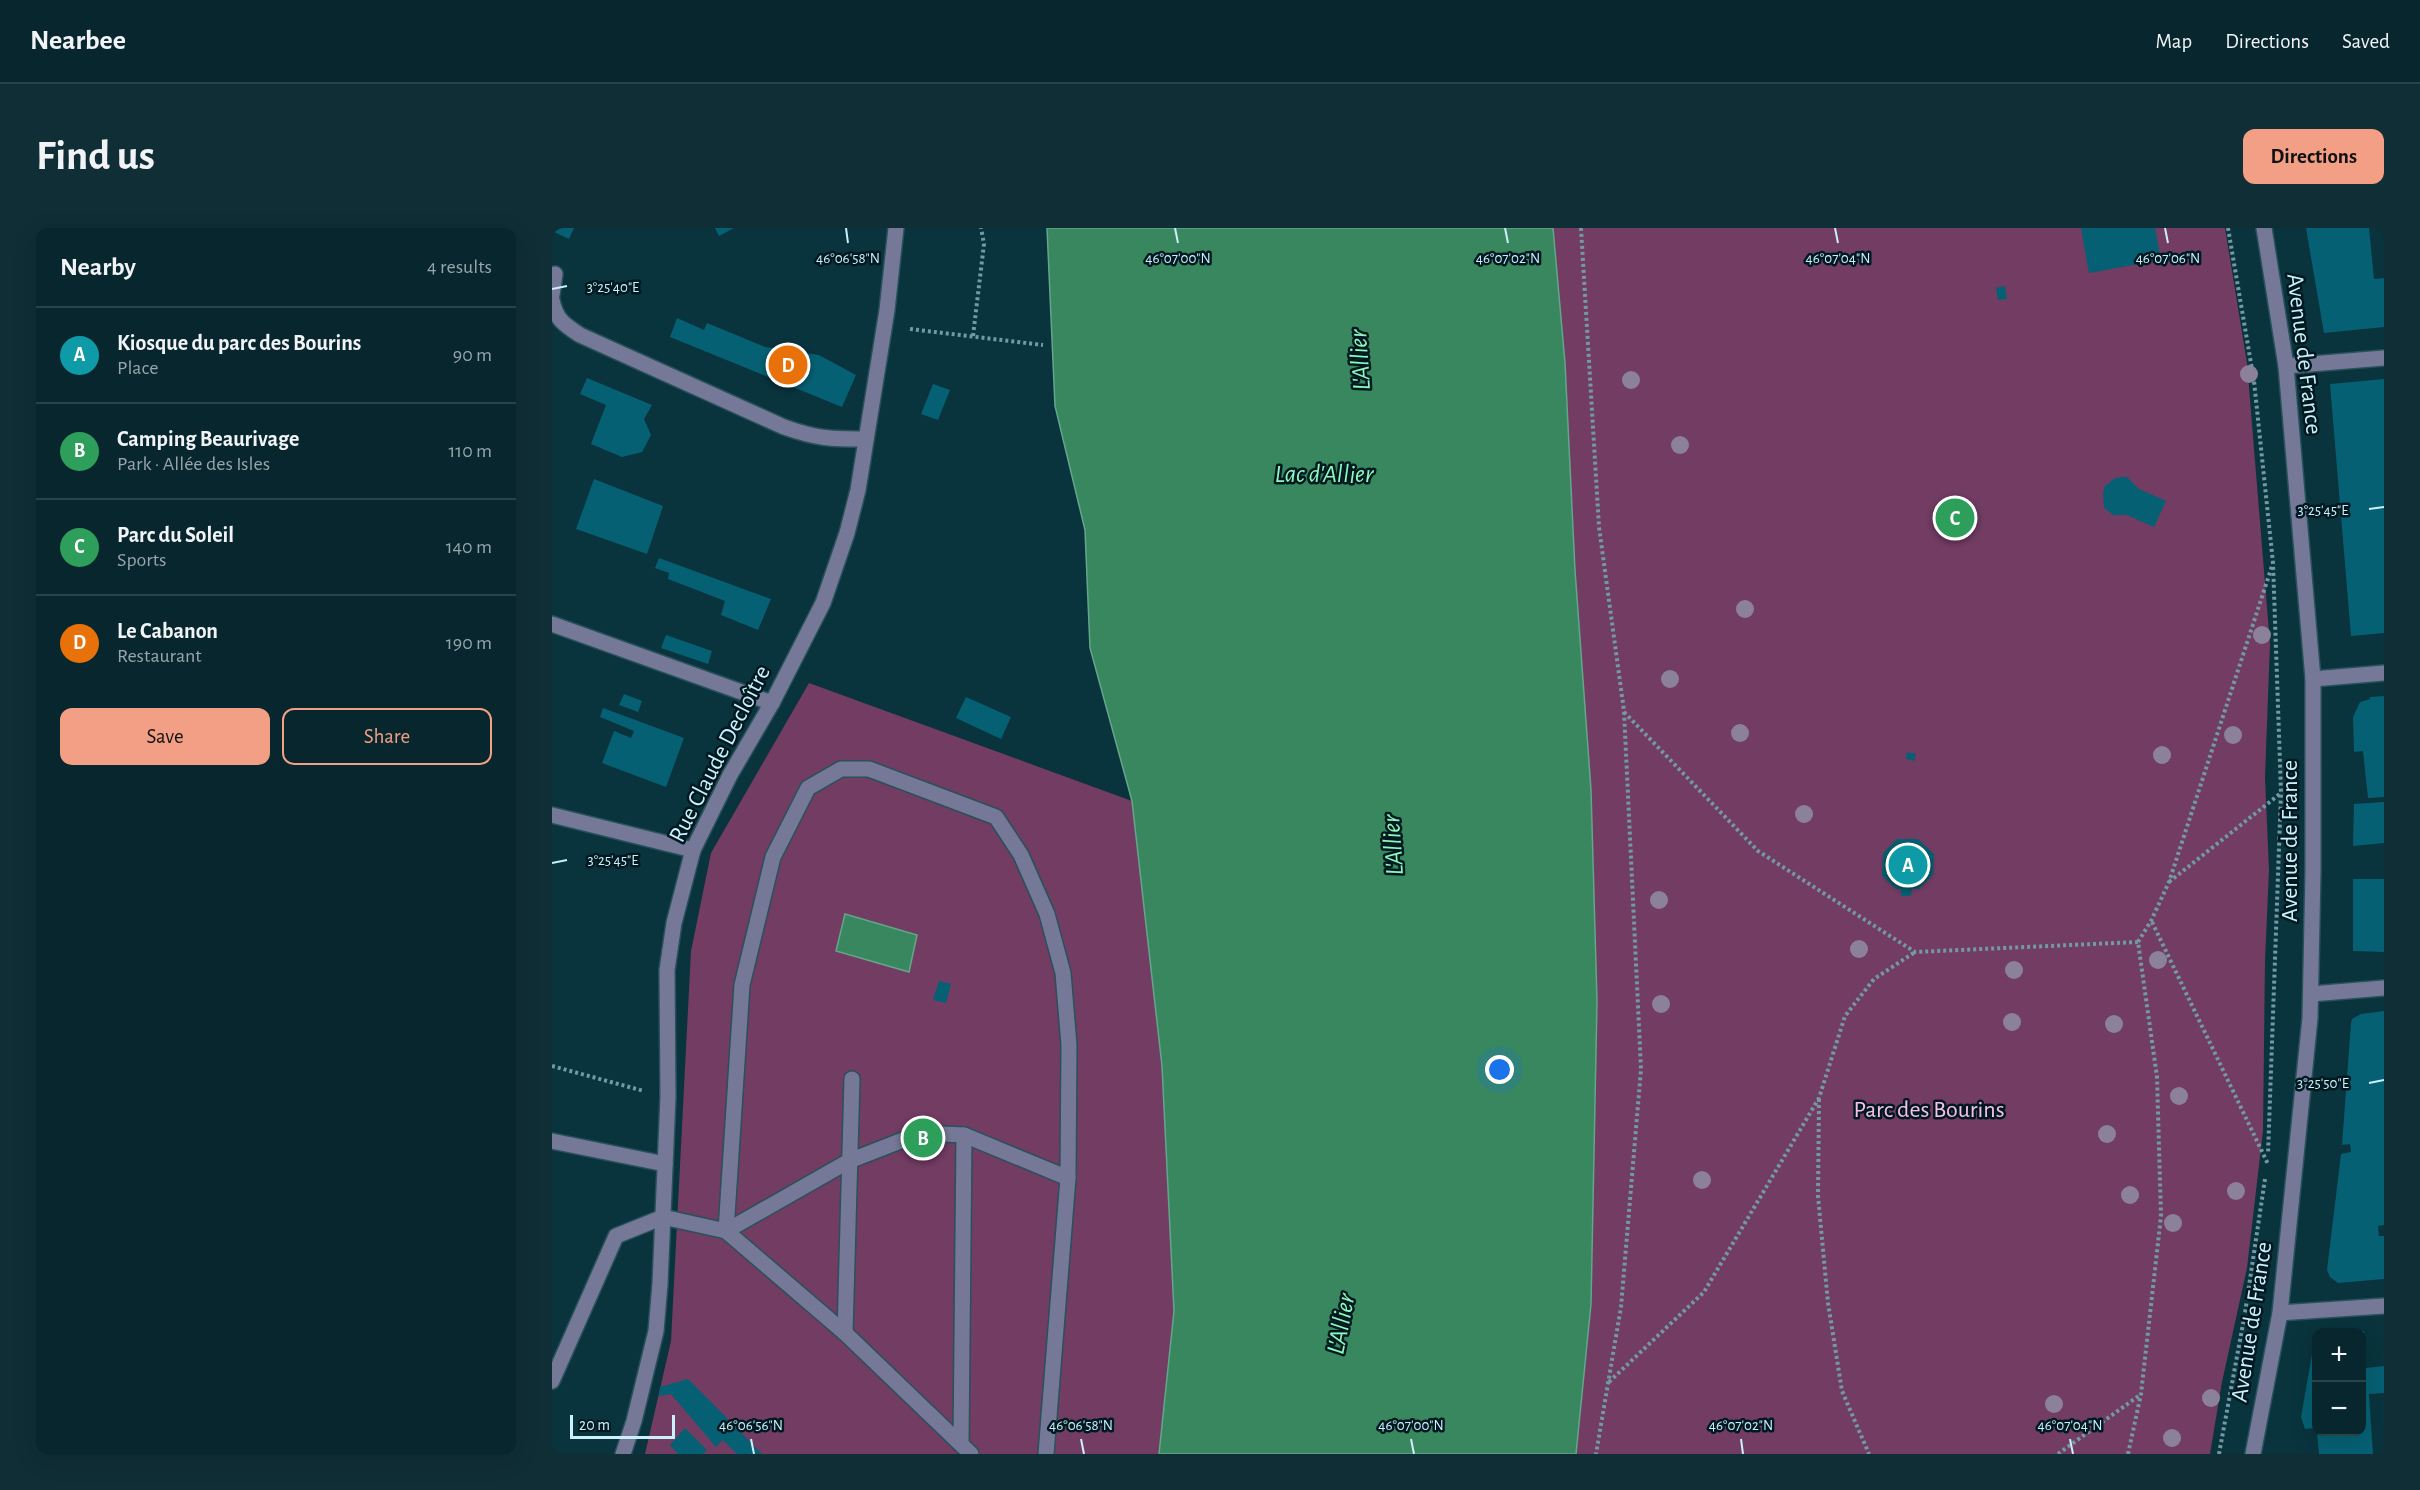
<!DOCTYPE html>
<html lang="en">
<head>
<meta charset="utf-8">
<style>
  :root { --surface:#07262e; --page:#102e36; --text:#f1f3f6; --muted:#98a5aa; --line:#28434a; --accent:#f39f85 }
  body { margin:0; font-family:"Alegreya Sans",sans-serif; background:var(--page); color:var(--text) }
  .controls { position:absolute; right:18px; bottom:18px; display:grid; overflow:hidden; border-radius:12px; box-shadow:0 6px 24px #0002 }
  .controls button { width:54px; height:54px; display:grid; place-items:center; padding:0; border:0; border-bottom:2px solid var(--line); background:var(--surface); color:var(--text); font:30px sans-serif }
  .scale { position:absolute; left:18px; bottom:15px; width:105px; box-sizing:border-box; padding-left:6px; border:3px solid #ccf0fb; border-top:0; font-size:16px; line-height:21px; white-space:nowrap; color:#ccf0fb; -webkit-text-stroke:4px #001921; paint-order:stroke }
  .you { position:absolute; left:948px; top:842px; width:21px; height:21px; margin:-15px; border:4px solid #fff; border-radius:50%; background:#1a73e8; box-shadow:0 0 0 9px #1a73e833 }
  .badge { display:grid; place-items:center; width:39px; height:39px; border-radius:50%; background:var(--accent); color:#fff; font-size:20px; font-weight:700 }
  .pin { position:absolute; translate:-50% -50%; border:3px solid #fff; box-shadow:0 2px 6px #0006 }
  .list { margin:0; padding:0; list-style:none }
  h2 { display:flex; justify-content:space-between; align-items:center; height:78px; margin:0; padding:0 24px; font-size:26px }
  h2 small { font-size:20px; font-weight:400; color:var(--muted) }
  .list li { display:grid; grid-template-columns:39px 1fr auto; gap:18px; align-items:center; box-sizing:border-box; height:96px; padding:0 24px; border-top:2px solid var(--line) }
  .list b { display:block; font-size:22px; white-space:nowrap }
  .list p { margin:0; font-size:20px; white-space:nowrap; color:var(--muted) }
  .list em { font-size:20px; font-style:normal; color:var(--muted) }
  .actions { display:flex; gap:12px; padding:18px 24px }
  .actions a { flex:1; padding:14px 0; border:2px solid var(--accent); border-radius:12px; text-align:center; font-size:21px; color:var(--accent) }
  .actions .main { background:var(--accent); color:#111 }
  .map { position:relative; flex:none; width:1832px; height:1226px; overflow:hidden; border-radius:12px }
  header { display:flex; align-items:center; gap:36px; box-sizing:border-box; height:84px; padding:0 30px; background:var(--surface); border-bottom:2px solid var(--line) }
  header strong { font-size:28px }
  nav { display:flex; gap:33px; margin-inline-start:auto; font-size:21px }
  .intro { display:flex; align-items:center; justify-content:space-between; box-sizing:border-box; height:144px; padding:0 36px }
  h1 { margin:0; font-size:42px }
  .button { padding:15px 27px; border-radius:12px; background:var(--accent); color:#111; font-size:21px; font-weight:700 }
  main { display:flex; gap:36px; padding:0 36px }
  aside { flex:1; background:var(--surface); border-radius:12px; box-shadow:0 6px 24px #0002 }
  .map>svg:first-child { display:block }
  .green { fill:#723c63 }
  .water { fill:#38875e; stroke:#64a68d; stroke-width:1.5 }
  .building { fill:#066073 }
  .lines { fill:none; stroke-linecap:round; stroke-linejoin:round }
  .minor-casing { stroke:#28515b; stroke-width:18 }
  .path { stroke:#7299a4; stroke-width:4; stroke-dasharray:3 3; stroke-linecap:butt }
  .minor { stroke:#757997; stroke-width:15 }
  .tree { fill:#8c819a }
  .ticks { fill:none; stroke:#ccf0fb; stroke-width:2 }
  .labels { text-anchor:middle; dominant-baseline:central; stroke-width:5; stroke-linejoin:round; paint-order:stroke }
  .street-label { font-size:24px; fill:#ccf0fb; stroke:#001921 }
  .park-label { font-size:24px; fill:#f8c1e7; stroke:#001921 }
  .water-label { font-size:26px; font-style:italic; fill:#8df9bd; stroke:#001921 }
  .ticks-label { font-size:15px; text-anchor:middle; fill:#ccf0fb; stroke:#001921; stroke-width:5; stroke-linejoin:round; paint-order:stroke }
</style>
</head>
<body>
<header>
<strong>Nearbee</strong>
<nav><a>Map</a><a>Directions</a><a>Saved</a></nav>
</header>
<div class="intro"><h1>Find us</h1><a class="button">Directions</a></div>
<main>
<aside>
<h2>Nearby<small>4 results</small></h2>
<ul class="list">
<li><span class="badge" style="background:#0f9aa8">A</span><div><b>Kiosque du parc des Bourins</b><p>Place</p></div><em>90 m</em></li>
<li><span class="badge" style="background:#2e9e5b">B</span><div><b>Camping Beaurivage</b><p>Park · Allée des Isles</p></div><em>110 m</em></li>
<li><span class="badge" style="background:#2e9e5b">C</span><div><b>Parc du Soleil</b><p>Sports</p></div><em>140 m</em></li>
<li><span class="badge" style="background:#e8710a">D</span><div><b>Le Cabanon</b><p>Restaurant</p></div><em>190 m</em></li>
</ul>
<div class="actions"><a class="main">Save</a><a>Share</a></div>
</aside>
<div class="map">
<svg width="1832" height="1226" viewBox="0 0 1832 1226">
  <rect width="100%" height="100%" fill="#09333d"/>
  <g class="green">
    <polygon points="1001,0 1673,0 1695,135 1718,416 1713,549 1717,642 1713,733 1711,903 1695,1040 1670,1154 1658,1226 1024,1226 1039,1076 1045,773 1039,562 1023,342 1013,135"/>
    <polygon points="257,455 580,573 610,838 622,1083 607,1226 93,1226 119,1113 139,723 159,625"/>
  </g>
  <g class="water">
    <polygon points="495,0 1001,0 1013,135 1023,342 1039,562 1045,773 1039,1076 1024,1226 607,1226 622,1083 610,838 580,573 538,420 533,302 503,178"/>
    <polygon points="293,686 365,707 357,744 284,723"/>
  </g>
  <g class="building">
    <polygon points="0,0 22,0 17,11 0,3"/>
    <polygon points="163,0 182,0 167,8"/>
    <polygon points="1529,0 1603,0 1609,32 1537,45"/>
    <polygon points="1754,0 1817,0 1822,51 1832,50 1832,99 1772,105"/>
    <polygon points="1453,58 1455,71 1446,72 1444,60"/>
    <polygon points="125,90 152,102 155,95 213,119 267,127 304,147 290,179 118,109"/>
    <polygon points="35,150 100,177 92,191 99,207 90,224 70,229 39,216 54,177 28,166"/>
    <polygon points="1832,151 1832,405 1799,408 1778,156"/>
    <polygon points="381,156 398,162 386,192 369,186"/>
    <polygon points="1570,249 1575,249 1587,261 1614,273 1602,299 1575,287 1561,287 1552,280 1551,264 1553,258 1563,250"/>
    <polygon points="42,251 111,278 95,326 24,301"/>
    <polygon points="107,330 219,371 206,402 169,387 173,373 116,351 117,345 103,340"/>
    <polygon points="114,407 160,423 156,436 109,420"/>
    <polygon points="72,466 90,473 86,484 67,477"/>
    <polygon points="1832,468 1832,569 1816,570 1811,523 1802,524 1801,489 1808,474 1818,471 1818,469"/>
    <polygon points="414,469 459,489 449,511 404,490"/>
    <polygon points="51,480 132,510 114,559 50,535 62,503 79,510 82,503 48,489"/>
    <polygon points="1355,524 1364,526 1362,533 1354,531"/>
    <polygon points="1832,574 1832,615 1801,618 1802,576"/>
    <polygon points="1345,611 1366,611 1382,626 1381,647 1367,661 1360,661 1359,668 1349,668 1349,661 1344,661 1330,648 1331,625"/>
    <polygon points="1801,651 1832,651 1832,724 1801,723"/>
    <polygon points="387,753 399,756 394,775 381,772"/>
    <polygon points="1832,783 1832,997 1826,998 1827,1008 1832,1008 1832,1051 1786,1055 1778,1049 1775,1042 1789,926 1799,924 1798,916 1790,917 1799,795 1800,791 1809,786"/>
    <polygon points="1810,1103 1812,1103 1814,1140 1832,1138 1832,1165 1817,1166 1821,1226 1767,1226 1765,1204 1810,1204"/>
    <polygon points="1764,1113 1764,1200 1753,1201 1749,1189 1762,1115"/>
    <polygon points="136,1151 160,1175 210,1226 185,1226 171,1212 164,1219 119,1166 107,1168 108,1159"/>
    <polygon points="133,1200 155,1222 151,1226 126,1226 118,1217"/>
  </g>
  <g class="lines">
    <g class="minor-casing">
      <g id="minor">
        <polyline points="0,67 3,46"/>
        <path d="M 0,72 C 4,91 11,96 28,107 L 232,199 C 266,211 279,211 314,211"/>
        <polyline points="1734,138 1832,130"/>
        <polyline points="0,396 220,475"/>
        <polyline points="1761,451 1832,445"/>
        <polyline points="0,587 141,622"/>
        <polyline points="1759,766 1832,760"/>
        <polyline points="0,913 113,936"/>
        <polyline points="174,1003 190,757 221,629 256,560 289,541 317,541 444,589 469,627 495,686 511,745 517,817 516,950 494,1226"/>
        <polyline points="174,1003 297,933 369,905 412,907 516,950"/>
        <polyline points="1728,1085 1832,1078"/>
        <polyline points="293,1105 300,851"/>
        <polyline points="0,1153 64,1008 111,989 174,1003 293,1105 419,1226"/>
        <polyline points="409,1216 412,907"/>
        <polyline points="71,1226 82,1193 104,1103 108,1056 116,869 115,742 122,695 141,622 178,547 220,475 271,375 295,305 306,262 335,82 344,0"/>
        <polyline points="1701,1226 1728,1085 1758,790 1761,643 1761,451 1734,138 1712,0"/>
      </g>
    </g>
    <g class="path">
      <polyline points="1029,0 1047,299 1072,483 1089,841 1069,1079 1044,1226"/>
      <polyline points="1676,0 1702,153 1721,335 1729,564 1716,926"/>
      <polyline points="358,101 491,117"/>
      <polyline points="421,108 432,16 429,0"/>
      <polyline points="1072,484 1206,623 1363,724 1586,714"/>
      <polyline points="1617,654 1729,565"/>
      <polyline points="1600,694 1716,936"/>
      <polyline points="0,838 92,863"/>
      <polyline points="1267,871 1266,968 1276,1075 1290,1163 1317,1226"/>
      <polyline points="1057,1154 1152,1064 1267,870 1293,788 1322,751 1363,724"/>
      <polyline points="1506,1226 1588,1167"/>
      <polyline points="1576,1226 1589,1166 1609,988 1605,849 1586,714 1599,693 1617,654 1720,338"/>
      <polyline points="1667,1226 1693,1085 1713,951"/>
    </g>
    <use href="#minor" class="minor"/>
  </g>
  <g class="tree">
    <circle cx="1697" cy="146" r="9"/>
    <circle cx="1079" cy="152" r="9"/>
    <circle cx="1128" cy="217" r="9"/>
    <circle cx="1193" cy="381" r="9"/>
    <circle cx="1710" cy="407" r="9"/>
    <circle cx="1118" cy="451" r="9"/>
    <circle cx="1188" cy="505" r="9"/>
    <circle cx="1681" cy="507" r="9"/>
    <circle cx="1610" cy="527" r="9"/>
    <circle cx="1252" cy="586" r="9"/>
    <circle cx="1107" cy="672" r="9"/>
    <circle cx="1307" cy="721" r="9"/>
    <circle cx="1606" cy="732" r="9"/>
    <circle cx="1462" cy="742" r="9"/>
    <circle cx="1109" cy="776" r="9"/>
    <circle cx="1460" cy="794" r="9"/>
    <circle cx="1562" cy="796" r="9"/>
    <circle cx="1627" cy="868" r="9"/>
    <circle cx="1555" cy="906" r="9"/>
    <circle cx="1150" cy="952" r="9"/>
    <circle cx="1684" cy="963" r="9"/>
    <circle cx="1578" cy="967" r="9"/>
    <circle cx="1621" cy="995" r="9"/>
    <circle cx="1659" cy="1170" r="9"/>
    <circle cx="1502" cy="1176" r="9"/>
    <circle cx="1620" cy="1210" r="9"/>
  </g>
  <path class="ticks" d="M 294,0 L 296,15M 623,0 L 626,15M 953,0 L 956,15M 1283,0 L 1286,15M 1613,0 L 1616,15M 0,61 L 15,58M 1817,281 L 1832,279M 0,635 L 15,632M 1817,855 L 1832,852M 199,1211 L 202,1226M 529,1211 L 532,1226M 859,1211 L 862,1226M 1189,1211 L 1191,1226M 1518,1211 L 1521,1226"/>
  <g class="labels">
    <g class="street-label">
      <text transform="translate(1752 126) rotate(83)">Avenue de France</text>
      <text transform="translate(168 526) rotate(-63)">Rue Claude Decloître</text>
      <text transform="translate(1738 613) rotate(-90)">Avenue de France</text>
      <text transform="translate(1700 1094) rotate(-81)">Avenue de France</text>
    </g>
    <g class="park-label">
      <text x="1377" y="882">Parc des Bourins</text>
    </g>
    <g class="water-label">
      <text transform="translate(808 132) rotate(-94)">L'Allier</text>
      <text x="772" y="246">Lac d'Allier</text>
      <text transform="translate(841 617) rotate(-94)">L'Allier</text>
      <text transform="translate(789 1096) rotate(-79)">L'Allier</text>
    </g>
  </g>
  <g class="ticks-label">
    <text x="296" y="35">46°06'58"N</text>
    <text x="626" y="35">46°07'00"N</text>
    <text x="956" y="35">46°07'02"N</text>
    <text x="1286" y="35">46°07'04"N</text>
    <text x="1616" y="35">46°07'06"N</text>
    <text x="61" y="64">3°25'40"E</text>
    <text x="1771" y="287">3°25'45"E</text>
    <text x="61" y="637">3°25'45"E</text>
    <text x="1771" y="860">3°25'50"E</text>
    <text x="199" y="1202">46°06'56"N</text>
    <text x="529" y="1202">46°06'58"N</text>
    <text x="859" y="1202">46°07'00"N</text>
    <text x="1189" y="1202">46°07'02"N</text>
    <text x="1518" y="1202">46°07'04"N</text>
  </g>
</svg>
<div class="controls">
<button>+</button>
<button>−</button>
</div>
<div class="scale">20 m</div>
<div class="you"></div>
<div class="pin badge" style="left:1356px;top:637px;background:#0f9aa8">A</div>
<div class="pin badge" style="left:371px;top:910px;background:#2e9e5b">B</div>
<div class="pin badge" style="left:1403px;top:290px;background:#2e9e5b">C</div>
<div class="pin badge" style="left:236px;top:137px;background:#e8710a">D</div>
</div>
</main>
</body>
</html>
